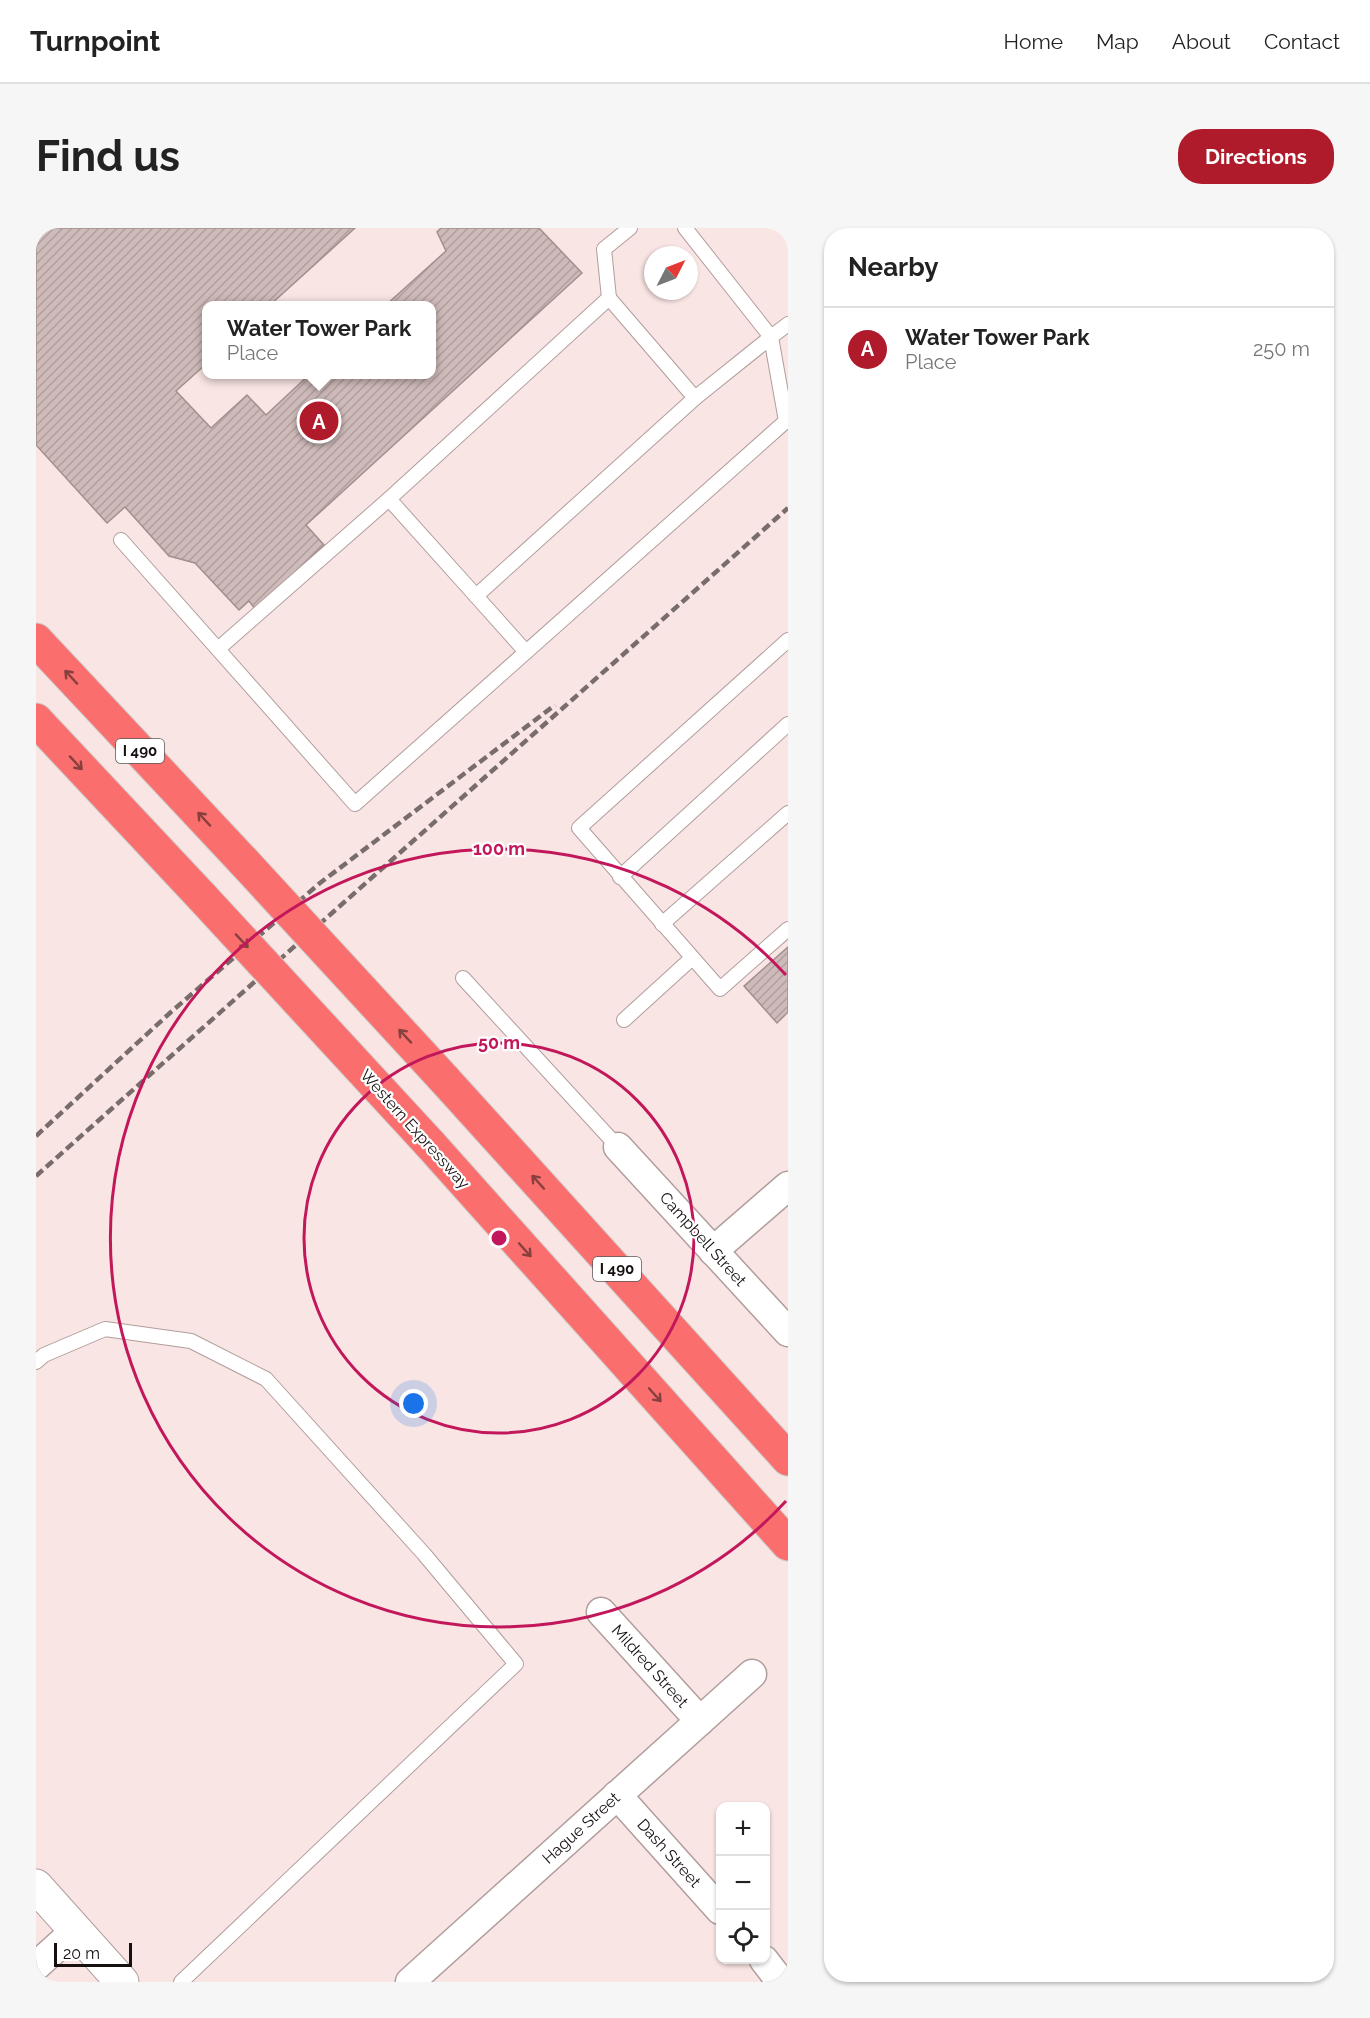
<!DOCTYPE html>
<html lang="en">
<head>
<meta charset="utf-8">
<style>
  :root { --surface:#fff; --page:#f6f6f6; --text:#222; --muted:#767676; --line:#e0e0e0; --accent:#af1b2a }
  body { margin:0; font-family:Raleway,sans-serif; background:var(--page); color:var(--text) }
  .controls { position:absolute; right:18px; bottom:18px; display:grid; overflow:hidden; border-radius:12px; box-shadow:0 2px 4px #0004 }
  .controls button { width:54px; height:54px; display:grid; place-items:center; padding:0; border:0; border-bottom:2px solid var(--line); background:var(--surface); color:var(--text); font:30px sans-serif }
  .compass { position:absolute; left:608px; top:18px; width:54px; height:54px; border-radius:50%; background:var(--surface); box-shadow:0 2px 4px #0004; rotate:48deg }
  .scale { position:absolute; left:18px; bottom:15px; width:78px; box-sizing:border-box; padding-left:6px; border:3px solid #16100f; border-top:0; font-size:16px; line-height:21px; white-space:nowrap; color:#16100f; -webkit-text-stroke:4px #fff; paint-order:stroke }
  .you { position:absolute; left:378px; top:1176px; width:21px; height:21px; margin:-15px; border:4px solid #fff; border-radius:50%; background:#1a73e8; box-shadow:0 0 0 9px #1a73e833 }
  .badge { display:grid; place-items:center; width:39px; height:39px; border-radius:50%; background:var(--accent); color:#fff; font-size:20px; font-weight:700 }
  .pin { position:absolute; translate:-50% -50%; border:3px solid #fff; box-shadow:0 2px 6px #0006 }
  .popup { position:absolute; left:166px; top:73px; width:234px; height:78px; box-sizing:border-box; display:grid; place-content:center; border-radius:12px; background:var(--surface); filter:drop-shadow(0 2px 4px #0005); font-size:20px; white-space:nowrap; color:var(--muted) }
  .popup b { font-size:22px; color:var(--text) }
  .popup::after { content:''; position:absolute; left:50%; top:100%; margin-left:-12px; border:12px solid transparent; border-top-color:var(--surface) }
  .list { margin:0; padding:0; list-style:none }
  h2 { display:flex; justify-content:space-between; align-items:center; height:78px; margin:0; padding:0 24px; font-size:26px }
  h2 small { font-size:20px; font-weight:400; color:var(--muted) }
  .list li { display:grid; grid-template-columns:39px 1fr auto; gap:18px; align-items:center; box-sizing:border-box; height:84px; padding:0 24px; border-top:2px solid var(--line) }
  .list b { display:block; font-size:22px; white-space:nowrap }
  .list p { margin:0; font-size:20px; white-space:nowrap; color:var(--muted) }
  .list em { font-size:20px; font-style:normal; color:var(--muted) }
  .icon { flex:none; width:33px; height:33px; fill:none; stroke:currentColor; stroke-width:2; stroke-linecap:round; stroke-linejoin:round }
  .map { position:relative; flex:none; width:752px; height:1754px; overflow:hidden; border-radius:24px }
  header { display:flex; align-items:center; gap:36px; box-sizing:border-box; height:84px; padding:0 30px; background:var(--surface); border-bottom:2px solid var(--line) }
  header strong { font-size:28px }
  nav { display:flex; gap:33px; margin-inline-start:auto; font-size:21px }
  .intro { display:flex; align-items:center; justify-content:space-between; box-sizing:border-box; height:144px; padding:0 36px }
  h1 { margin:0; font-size:42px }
  .button { padding:15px 27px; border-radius:24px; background:var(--accent); color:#fff; font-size:21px; font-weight:700 }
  main { display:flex; gap:36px; padding:0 36px }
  aside { flex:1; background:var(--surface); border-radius:24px; box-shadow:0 2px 4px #0004 }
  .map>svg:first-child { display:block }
  .building { fill:url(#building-hatch); stroke:#a28f8e; stroke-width:1.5 }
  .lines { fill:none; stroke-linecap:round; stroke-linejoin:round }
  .service-casing { stroke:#b19e9c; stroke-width:16 }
  .minor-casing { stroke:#b19e9c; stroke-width:31 }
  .tertiary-casing { stroke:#b19e9c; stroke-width:35 }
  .motorway-casing { stroke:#cccaca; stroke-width:35 }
  .service { stroke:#fff; stroke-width:14 }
  .minor { stroke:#fff; stroke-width:28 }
  .tertiary { stroke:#fff; stroke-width:33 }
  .motorway { stroke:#fa6f6e; stroke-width:33 }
  .rail { stroke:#796d6b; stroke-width:4.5; stroke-dasharray:9 4.5; stroke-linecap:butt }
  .motorway-bridge-casing { stroke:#cccaca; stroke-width:35; stroke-linecap:butt }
  .motorway-bridge { stroke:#fa6f6e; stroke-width:33 }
  .oneway { stroke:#88403e }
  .ring { fill:none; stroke:#c2185b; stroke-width:3 }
  .labels { text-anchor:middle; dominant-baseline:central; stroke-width:4.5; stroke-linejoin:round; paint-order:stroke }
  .shield { fill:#fff; stroke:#5c5857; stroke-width:1.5 }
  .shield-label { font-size:15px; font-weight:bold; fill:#16100f }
  .street-label { font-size:16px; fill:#16100f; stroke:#fff }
  .centre { fill:#c2185b; stroke:#fff; stroke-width:3 }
  .ring-label { font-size:18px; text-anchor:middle; font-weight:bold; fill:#c2185b; stroke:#fff; stroke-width:4.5; stroke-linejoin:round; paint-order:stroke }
</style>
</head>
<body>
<header>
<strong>Turnpoint</strong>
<nav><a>Home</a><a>Map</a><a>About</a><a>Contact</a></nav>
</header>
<div class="intro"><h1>Find us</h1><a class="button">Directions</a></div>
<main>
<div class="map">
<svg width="752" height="1754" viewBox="0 0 752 1754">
  <defs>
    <pattern id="building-hatch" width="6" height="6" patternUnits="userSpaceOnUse" patternTransform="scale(1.5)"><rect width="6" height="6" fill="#cebab9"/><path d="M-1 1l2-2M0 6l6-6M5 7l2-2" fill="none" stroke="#b09f9e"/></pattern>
  </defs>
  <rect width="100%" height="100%" fill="#f9e5e3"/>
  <g class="building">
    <polygon points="0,0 319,0 234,77 170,77 170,136 140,163 175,200 211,167 230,187 274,146 395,146 395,77 350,77 410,23 401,4 405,0 503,0 546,45 270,297 288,317 219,381 213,373 203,382 159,335 133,328 89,279 71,295 0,217"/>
    <polygon points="752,719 752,784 741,795 708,758"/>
  </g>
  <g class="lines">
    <g class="service-casing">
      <g id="service">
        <polyline points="649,0 735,109 752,96"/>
        <polyline points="353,271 440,368 659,170"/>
        <polyline points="85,312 319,576 750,193 735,109 659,170 573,70"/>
        <polyline points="440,368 490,424"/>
        <polyline points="752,412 543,600 684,761 752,701"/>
        <polyline points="182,421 353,271 573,70 568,21 594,0"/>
        <polyline points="584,649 752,496"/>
        <polyline points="626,696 752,585"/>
        <polyline points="427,750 582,919"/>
        <polyline points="588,792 655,731"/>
        <polyline points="0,1134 8,1127 69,1101 155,1113 230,1151 388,1326 480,1436 145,1754"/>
      </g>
    </g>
    <g class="minor-casing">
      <g id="minor">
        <polyline points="582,919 752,1104"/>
        <polyline points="677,1023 752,958"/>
        <polyline points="565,1384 664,1493"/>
        <polyline points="581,1567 684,1682"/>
        <polyline points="728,1732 745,1754"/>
        <polyline points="0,1738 40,1702"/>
        <polyline points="374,1754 716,1446"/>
      </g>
    </g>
    <g class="tertiary-casing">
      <polyline id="tertiary" points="0,1658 86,1754"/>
    </g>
    <g class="motorway-casing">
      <g id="motorway">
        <polyline points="0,412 208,634"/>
        <polyline points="0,492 167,670"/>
        <polyline points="408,851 752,1231"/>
        <polyline points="394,916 752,1316"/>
      </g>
    </g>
    <use href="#service" class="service"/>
    <use href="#minor" class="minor"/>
    <use href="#tertiary" class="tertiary"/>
    <use href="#motorway" class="motorway"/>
    <g class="rail">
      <polyline points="0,908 135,784 284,655 519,477"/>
      <polyline points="0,948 752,280"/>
    </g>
    <g class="motorway-bridge-casing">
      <g id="motorway-bridge">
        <polyline points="208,634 408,851"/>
        <polyline points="167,670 394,916"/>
      </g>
    </g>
    <use href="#motorway-bridge" class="motorway-bridge"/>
  </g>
  <defs><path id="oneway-shaft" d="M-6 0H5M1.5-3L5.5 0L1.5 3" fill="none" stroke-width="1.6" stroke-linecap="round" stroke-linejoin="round" transform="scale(1.5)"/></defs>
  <g class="oneway">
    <use href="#oneway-shaft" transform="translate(35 449) rotate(-133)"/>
    <use href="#oneway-shaft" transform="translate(40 535) rotate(47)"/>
    <use href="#oneway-shaft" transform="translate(168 591) rotate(-133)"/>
    <use href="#oneway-shaft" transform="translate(206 713) rotate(47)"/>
    <use href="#oneway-shaft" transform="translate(369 808) rotate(-133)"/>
    <use href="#oneway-shaft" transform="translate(502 954) rotate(-132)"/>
    <use href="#oneway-shaft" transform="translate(489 1022) rotate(48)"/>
    <use href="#oneway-shaft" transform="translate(619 1167) rotate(48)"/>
  </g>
  <g class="ring">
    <circle cx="463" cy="1010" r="195"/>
    <path d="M750 1273A389 389 0 1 1 750 747"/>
  </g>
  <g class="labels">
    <g class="shield">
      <rect x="80" y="511" width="48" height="24" rx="4.5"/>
      <rect x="557" y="1029" width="48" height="24" rx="4.5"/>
    </g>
    <g class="shield-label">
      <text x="104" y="523">I 490</text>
      <text x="581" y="1041">I 490</text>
    </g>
    <g class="street-label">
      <text transform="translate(379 901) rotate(48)">Western Expressway</text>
      <text transform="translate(667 1011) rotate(48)">Campbell Street</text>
      <text transform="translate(614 1438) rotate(48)">Mildred Street</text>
      <text transform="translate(545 1600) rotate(-42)">Hague Street</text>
      <text transform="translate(633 1625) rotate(48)">Dash Street</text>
    </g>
  </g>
  <circle cx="463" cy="1010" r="9" class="centre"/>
  <g class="ring-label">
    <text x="463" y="627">100 m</text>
    <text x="463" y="821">50 m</text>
  </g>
</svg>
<div class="controls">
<button>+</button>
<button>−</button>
<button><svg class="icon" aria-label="locate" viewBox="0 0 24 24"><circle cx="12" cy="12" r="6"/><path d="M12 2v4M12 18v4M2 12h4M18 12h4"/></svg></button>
</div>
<svg class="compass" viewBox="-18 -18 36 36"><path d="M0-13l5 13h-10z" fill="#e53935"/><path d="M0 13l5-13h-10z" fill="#767676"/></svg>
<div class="scale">20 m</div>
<div class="you"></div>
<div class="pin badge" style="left:283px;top:193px">A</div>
<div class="popup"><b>Water Tower Park</b>Place</div>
</div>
<aside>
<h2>Nearby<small></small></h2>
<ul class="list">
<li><span class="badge">A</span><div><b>Water Tower Park</b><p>Place</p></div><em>250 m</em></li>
</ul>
</aside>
</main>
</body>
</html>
